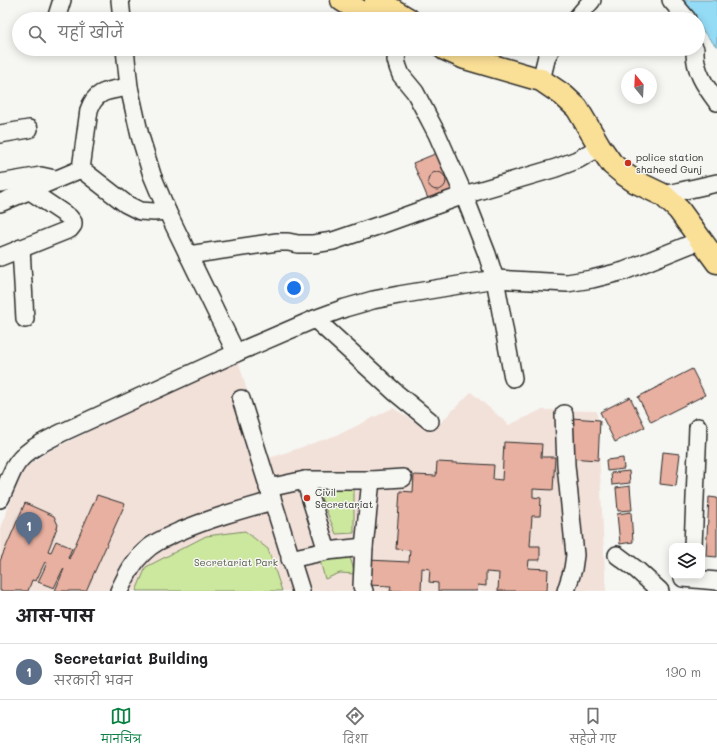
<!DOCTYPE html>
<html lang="hi">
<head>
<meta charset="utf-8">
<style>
  :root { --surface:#fff; --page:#f6f6f6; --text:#202124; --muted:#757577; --line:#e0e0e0; --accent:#0b8043 }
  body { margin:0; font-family:Mali,"Playpen Sans Deva",sans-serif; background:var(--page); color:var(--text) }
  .controls { position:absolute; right:12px; bottom:12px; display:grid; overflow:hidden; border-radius:8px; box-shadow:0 2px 10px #0003 }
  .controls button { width:36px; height:36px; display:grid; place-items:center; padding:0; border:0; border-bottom:1px solid var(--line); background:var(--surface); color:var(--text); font:20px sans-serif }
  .compass { position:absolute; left:621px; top:68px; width:36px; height:36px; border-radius:50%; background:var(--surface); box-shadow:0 2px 10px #0003; rotate:342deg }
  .you { position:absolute; left:294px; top:288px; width:14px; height:14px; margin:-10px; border:3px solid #fff; border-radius:50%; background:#1a73e8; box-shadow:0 0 0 6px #1a73e833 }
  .badge { display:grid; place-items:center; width:26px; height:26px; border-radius:50%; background:var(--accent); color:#fff; font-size:13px; font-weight:700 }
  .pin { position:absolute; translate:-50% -33px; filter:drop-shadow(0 1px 2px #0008) }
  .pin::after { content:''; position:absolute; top:21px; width:14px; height:12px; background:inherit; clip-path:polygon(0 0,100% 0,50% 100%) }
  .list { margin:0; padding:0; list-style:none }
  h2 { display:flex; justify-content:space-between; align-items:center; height:52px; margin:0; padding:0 16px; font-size:17px }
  h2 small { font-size:13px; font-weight:400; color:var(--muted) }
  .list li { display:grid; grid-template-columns:26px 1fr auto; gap:12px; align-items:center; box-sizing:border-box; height:56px; padding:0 16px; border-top:1px solid var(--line) }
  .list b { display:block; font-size:15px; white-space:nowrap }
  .list p { margin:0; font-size:13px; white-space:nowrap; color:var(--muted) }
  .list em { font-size:13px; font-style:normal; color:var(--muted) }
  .icon { flex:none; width:22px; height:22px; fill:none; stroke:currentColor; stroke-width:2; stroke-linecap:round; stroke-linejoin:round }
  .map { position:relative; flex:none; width:717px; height:591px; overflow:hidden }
  .search { position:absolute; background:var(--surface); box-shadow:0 2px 10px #0003; left:12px; right:12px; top:12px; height:44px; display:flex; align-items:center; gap:10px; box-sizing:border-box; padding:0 14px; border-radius:22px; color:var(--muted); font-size:15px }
  .sheet { height:108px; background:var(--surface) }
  nav { display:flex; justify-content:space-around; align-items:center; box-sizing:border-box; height:56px; border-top:1px solid var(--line); background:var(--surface); font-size:11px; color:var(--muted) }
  nav a { display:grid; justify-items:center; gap:2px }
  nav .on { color:var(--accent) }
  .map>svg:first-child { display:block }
  .built { fill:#f2e1d9 }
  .green { fill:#cce79e; stroke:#7c8964 }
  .water { fill:#94dbf6; stroke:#6a95a5 }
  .building { fill:#e8b0a0; stroke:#2b2b2b }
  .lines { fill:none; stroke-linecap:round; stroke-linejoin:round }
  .minor-casing { stroke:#2b2b2b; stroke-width:20 }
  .major-casing { stroke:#2b2b2b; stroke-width:25 }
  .minor { stroke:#f6f6f2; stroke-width:17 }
  .major { stroke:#fadf96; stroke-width:22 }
  .poi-dot { fill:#c8321e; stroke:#f6f6f2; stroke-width:1.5 }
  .labels { text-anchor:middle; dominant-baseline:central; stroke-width:3; stroke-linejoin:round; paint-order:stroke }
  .poi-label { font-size:10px; fill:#2b2b2b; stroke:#f6f6f2; text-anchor:start }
  .park-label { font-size:10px; fill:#535a48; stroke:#f6f6f2 }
</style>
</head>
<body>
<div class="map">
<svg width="717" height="591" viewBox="0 0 717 591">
  <rect width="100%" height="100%" fill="#f6f6f2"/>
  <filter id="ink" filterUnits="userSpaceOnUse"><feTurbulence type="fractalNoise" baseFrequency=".025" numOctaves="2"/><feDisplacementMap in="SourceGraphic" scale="8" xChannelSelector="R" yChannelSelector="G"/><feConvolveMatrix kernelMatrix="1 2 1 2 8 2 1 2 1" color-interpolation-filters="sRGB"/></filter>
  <g filter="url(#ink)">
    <polygon class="built" points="238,360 267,459 340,434 393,408 431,432 471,392 509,425 541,410 597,411 606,591 0,591 0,528 24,469 47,452 212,371"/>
    <g class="green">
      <polygon points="354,484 354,533 336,534 316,486"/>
      <polygon points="245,531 268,549 282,591 136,591 146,567 206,536"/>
      <polygon points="334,557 350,557 355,574 340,573 325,579 320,561"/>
    </g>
    <path class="water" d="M 681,0 L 717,0 L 717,47 C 711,40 698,28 698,19 L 695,19 Z"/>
    <g class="building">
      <polygon points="442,151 459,188 429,201 413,163"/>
      <circle cx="437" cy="181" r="9"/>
      <polygon points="692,369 705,395 651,422 638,397"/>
      <polygon points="630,397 645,427 615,442 600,412"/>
      <polygon points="571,418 600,420 598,460 568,458"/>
      <polygon points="504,442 542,444 541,457 555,457 553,490 533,489 533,497 541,498 540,516 532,516 530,546 540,546 540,560 529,560 528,568 548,569 547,591 498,591 499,573 486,572 486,586 478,585 477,591 438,591 438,583 429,582 430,569 422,568 421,591 390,591 391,586 366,585 368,560 409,562 410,550 396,549 400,491 413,492 414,475 436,476 437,462 494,465 493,479 502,480"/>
      <polygon points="663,452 680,454 676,486 660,484"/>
      <polygon points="623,458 624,469 607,471 606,460"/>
      <polygon points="629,471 630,483 612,485 611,473"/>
      <polygon points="630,486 632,510 618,511 616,488"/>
      <polygon points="97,495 125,504 86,591 55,591 64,569 63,569 54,588 38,582 47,563 45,562 36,581 32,580 28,591 0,591 0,561 25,503 54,516 58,525 48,551 51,552 56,541 72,548 68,558 69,559"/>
      <polygon points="709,497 717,498 717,557 706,556"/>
      <polygon points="631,512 633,542 620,544 617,514"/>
    </g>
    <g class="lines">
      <g class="minor-casing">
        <g id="minor">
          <polyline points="120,0 122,19"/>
          <polyline points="671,0 687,19"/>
          <polyline points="56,19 62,0"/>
          <polyline points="576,19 592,0"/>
          <polyline points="125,49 129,87 140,136 152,175 167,211 236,353"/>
          <polyline points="398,49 396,60 398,67 401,75 415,92 424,109 437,134 464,195 487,254 495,279 513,378"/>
          <path d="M 695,49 C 694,70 705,86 717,102"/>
          <polyline points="541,80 547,56 551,49"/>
          <path d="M 129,87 C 110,91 96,89 89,110 L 81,169 L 126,204 L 140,211 L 154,212 L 167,211"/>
          <polyline points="0,134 29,129"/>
          <polyline points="0,183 41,176 55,179"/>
          <polyline points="663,195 717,183"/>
          <polyline points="0,203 81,169"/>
          <polyline points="21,248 25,319"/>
          <polyline points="188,255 277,242 288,242 298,244 313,244 333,241 386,223 464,195 556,168 577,160 600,147"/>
          <polyline points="0,257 70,229 73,225 73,222 69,217 30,191"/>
          <polyline points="315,319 396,393 430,421"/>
          <polyline points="241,399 301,591"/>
          <polyline points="564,414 566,465 575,555 573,569 566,591"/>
          <polyline points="305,480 327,551"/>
          <polyline points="371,480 403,478"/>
          <polyline points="268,488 305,480 371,480 364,547 362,586 364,591"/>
          <path d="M 0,499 C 5,489 9,478 14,468 C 24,450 44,442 61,433 L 236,353 L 315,319 L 345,308 L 373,300 L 399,295 L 495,279 L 567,283 L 592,279 L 624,271 L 701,240"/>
          <polyline points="693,546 698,427"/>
          <polyline points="617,555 637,570 660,591"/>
          <polyline points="290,559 327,551 364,547"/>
          <polyline points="683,578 717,581"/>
          <path d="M 119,591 C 126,577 132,563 144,552 C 154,542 165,538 178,532 C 208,519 240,510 272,501"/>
        </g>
      </g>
      <g class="major-casing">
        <g id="major">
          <polyline points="342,0 372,19"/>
          <polyline points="376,0 408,19"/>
          <polyline points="445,49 465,58 541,80 563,95 577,108 600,147 612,164 624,174 636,182 663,195 679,210 717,262"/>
        </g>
      </g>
      <use href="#minor" class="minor"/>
      <use href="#major" class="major"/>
    </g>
  </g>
  <g class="poi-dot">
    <circle cx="628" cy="163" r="4"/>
    <circle cx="307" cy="498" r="4"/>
  </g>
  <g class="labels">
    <g class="poi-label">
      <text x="636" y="157">police station<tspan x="636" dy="12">shaheed Gunj</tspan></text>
      <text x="315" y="492">Civil<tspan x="315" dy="12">Secretariat</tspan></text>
    </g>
    <g class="park-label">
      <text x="236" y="562">Secretariat Park</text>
    </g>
  </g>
</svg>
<div class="controls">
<button><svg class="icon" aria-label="layers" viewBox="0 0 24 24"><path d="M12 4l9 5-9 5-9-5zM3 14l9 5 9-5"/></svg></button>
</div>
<svg class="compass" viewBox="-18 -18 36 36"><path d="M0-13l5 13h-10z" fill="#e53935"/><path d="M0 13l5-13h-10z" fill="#757577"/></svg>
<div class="you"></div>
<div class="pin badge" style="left:29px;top:545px;background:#5c6f8a">1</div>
<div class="search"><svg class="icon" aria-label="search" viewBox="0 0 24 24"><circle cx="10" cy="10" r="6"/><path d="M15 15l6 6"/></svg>यहाँ खोजें</div>
</div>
<section class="sheet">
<h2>आस-पास<small></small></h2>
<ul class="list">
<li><span class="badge" style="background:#5c6f8a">1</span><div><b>Secretariat Building</b><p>सरकारी भवन</p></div><em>190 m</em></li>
</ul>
</section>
<nav>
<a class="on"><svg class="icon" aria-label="map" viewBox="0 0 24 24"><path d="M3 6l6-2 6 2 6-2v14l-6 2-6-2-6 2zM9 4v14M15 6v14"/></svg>मानचित्र</a>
<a><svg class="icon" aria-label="directions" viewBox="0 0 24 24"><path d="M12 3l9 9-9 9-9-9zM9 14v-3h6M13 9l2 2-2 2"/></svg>दिशा</a>
<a><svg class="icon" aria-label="saved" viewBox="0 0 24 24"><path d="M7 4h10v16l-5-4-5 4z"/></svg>सहेजे गए</a>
</nav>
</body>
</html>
